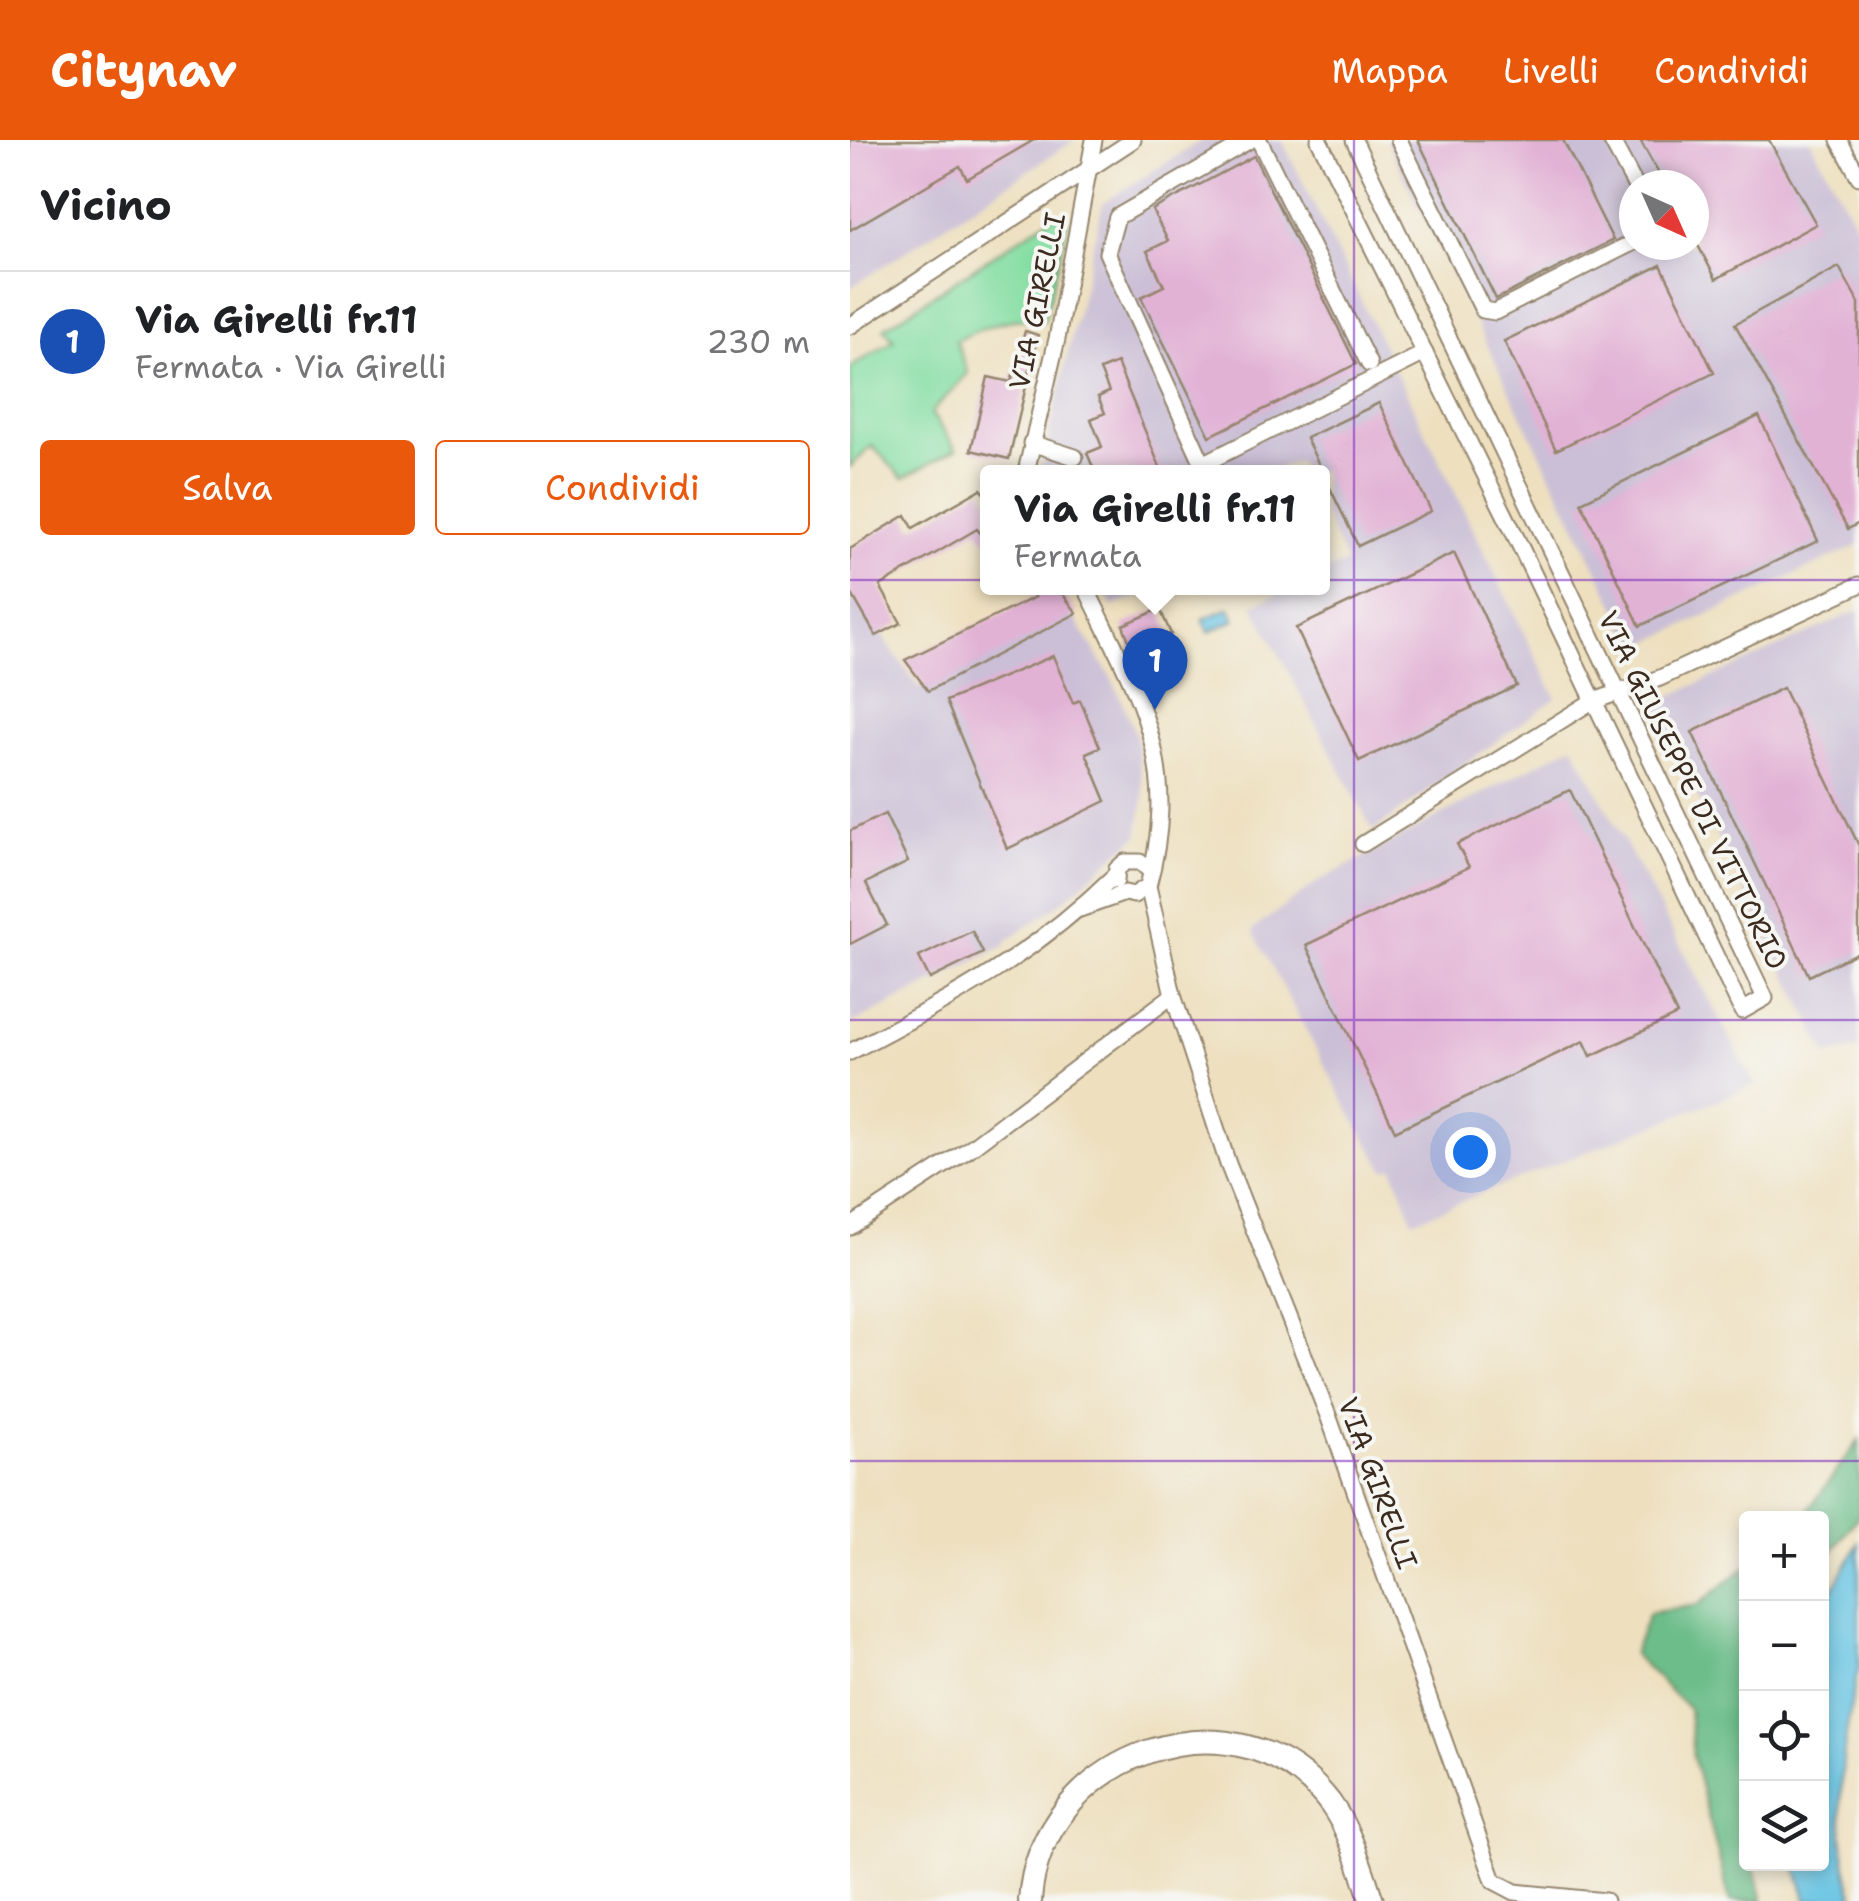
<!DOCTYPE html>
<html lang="it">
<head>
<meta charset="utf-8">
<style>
  :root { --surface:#fff; --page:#f2f2f2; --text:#202124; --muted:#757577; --line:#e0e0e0; --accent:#ea580c }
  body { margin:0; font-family:"Shantell Sans",sans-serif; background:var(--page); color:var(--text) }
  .controls { position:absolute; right:30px; bottom:30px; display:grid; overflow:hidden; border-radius:10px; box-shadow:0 5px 15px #0003 }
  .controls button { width:90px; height:90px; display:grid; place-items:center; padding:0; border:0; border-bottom:2px solid var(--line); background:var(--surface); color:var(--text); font:50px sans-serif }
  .compass { position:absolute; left:769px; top:30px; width:90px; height:90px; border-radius:50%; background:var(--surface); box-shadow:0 5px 15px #0003; rotate:135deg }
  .you { position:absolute; left:620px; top:1012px; width:35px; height:35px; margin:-25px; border:8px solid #fff; border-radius:50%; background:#1a73e8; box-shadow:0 0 0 15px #1a73e833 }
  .badge { display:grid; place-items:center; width:65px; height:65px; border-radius:50%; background:var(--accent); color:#fff; font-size:32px; font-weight:700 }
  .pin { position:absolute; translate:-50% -82px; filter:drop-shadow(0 2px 5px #0008) }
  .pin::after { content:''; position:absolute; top:52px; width:35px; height:30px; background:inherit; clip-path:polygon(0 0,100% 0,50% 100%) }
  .popup { position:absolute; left:130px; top:325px; width:350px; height:130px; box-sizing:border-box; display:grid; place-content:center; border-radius:10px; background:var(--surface); filter:drop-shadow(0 2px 8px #0005); font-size:32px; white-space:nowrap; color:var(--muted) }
  .popup b { font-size:38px; color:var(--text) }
  .popup::after { content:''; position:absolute; left:50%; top:100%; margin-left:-20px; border:20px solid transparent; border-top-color:var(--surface) }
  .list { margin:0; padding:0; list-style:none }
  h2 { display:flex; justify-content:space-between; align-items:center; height:130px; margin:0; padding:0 40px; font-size:42px }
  h2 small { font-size:32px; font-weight:400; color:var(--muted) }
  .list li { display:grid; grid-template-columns:65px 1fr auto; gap:30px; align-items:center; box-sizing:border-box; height:140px; padding:0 40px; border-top:2px solid var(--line) }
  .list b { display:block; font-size:38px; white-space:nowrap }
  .list p { margin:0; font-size:32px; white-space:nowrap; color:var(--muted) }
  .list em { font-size:32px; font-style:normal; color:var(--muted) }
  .actions { display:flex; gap:20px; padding:30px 40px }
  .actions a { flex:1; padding:22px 0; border:2px solid var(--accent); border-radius:10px; text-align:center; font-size:35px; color:var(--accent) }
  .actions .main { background:var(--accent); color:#fff }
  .icon { flex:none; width:55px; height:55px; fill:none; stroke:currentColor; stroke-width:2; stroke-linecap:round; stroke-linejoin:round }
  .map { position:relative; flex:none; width:1009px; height:1761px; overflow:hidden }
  header { display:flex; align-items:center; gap:60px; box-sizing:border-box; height:140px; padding:0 50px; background:var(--accent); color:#fff }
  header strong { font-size:48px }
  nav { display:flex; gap:55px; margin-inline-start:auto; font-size:35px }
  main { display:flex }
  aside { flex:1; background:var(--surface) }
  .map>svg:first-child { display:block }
  .industrial { fill:#cabfd6; fill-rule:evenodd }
  .green { fill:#85dea3; stroke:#608460; stroke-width:2.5 }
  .forest { fill:#6cbd89; stroke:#547454; stroke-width:2.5 }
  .water { fill:#64c2e2; stroke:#507680; stroke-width:2.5 }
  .building { fill:#e2b2d5 }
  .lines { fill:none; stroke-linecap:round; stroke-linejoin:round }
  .minor-casing { stroke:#94856e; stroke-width:19 }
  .highway-casing { stroke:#94856e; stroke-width:26 }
  .minor { stroke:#fff; stroke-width:15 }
  .highway { stroke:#fff; stroke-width:22 }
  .grid { fill:none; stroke:#7b2cbf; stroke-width:2.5; stroke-opacity:0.55 }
  .labels { text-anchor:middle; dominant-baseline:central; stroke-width:8; stroke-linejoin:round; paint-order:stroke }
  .street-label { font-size:28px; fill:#3b2a1e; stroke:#f6f6f2 }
</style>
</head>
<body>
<header>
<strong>Citynav</strong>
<nav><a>Mappa</a><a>Livelli</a><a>Condividi</a></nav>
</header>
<main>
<aside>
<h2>Vicino<small></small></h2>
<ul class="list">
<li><span class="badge" style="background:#1a4fb4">1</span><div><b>Via Girelli fr.11</b><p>Fermata · Via Girelli</p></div><em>230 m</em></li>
</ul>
<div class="actions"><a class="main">Salva</a><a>Condividi</a></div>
</aside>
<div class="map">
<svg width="1009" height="1761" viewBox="0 0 1009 1761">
  <rect width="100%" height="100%" fill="#f6f6f2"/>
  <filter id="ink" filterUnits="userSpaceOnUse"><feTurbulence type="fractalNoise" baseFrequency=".01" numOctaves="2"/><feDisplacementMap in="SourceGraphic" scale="20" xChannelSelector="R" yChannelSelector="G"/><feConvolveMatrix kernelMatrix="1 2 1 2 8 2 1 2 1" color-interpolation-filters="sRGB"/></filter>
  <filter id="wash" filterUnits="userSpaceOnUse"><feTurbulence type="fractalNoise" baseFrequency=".0048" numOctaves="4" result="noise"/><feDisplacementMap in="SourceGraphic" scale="40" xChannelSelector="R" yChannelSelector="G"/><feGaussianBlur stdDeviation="2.25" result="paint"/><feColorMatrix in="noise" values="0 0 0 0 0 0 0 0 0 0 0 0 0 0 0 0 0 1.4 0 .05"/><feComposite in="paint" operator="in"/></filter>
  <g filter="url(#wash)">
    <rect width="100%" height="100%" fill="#eee0bf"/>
    <g class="industrial">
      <polygon points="0,0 225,0 0,148"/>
      <polygon points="352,0 432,0 706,558 523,691 403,465 441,448 472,448 473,433 496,423 473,373 472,332 454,332 448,321 419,332 191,330 253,63"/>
      <path d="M 536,0 L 960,0 L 1009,90 L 1009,405 L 786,508 ZM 784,45 L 844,45 L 844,105 L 784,105 Z"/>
      <polygon points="253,448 310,448 263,466"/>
      <polygon points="0,450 69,548 221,472 264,543 286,595 294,656 288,696 207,766 156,801 156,805 0,885"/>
      <polygon points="1009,470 1009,908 977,915 808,578 807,568 810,561"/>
      <polygon points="723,605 905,945 563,1081 543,1027 535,1030 502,976 402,790 469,741"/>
    </g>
    <path class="green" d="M 202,77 L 211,77 L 218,84 L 194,181 C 166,174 132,187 106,201 L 118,233 L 81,273 L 106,309 L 53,338 L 22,306 L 0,327 L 0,228 L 44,200 L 34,188 Z"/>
    <g class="forest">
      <polygon points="1009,1300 1009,1375 972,1425 972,1378 953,1378"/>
      <polygon points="896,1427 896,1724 903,1724 913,1761 880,1761 843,1617 839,1569 783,1514 799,1473 848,1465"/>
    </g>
    <g class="water">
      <polygon points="380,468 385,480 359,492 353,479"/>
      <path d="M 1009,1403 C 1009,1441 1009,1489 1009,1526 C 992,1601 980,1686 1005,1761 L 957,1761 L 945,1724 L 972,1724 L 972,1468 Z"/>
    </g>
    <g id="blocks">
      <g class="building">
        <polygon points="0,0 184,0 117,39 110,26 0,90"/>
        <polygon points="568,0 713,0 763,100 646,159"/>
        <polygon points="790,0 919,0 966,84 866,139 844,98 844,45 815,45"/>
        <polygon points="404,16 506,224 360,296 291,157 314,146 297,111 318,101 302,70"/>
        <polygon points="811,125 864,233 706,310 654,201"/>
        <polygon points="989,127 1009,163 1009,383 998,389 885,184"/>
        <polygon points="175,191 188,195 159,319 121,310 138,237 161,242"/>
        <polygon points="267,223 312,332 245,332 237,313 252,307 241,279 255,273 248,257 259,252 250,230"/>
        <polygon points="529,263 581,371 508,406 456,298"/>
        <polygon points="909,276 968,401 790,486 731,362"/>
        <polygon points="131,349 138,357 138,402 127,389 30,446 51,483 26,496 0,451 0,409 56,375 63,388"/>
        <polygon points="604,413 667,546 509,621 446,488"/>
        <polygon points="177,448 208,448 227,473 78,551 55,520 185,457"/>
        <polygon points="310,469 321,494 305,501 315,524 291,534 273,485"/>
        <polygon points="203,516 223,563 230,560 250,607 236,613 256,661 157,709 96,561"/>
        <polygon points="933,548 1009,706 1009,812 959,836 842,592"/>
        <polygon points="720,650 827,875 741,916 734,901 545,991 456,805 619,727 607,704"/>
        <polygon points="35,674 58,722 16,743 37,785 0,804 0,691"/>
        <polygon points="122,791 133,813 80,839 69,817"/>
      </g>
    </g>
  </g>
  <g filter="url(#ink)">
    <use href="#blocks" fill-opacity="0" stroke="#94856e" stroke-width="2.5"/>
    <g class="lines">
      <g class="minor-casing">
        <g id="minor">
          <polyline points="400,0 267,77 257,113 353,324 575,213"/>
          <polyline points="409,0 519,224"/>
          <polyline points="469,0 662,389 892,871 915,858 504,0"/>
          <polyline points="549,0 633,170 645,172 784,102"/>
          <polyline points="761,0 785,45"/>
          <polyline points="989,0 1009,37"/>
          <polyline points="0,186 283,0"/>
          <polyline points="181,303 225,317"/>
          <polyline points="176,332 207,199 244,0"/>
          <polyline points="513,704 741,562 810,538 1009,445"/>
          <polyline points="266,741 267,729 275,722 290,722 299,730"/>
          <polyline points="298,746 323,855 378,1024 479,1278 644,1741 665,1752 755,1761"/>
          <path d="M 230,769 L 275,753 L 284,755 L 298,746 C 332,622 288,556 236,448"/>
          <path d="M 0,912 C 104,857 180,818 265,735"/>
          <polyline points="0,1087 119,1009 323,855"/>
        </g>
      </g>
      <g class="highway-casing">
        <path id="highway" d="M 180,1761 C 189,1615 387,1541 480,1663 C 501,1692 511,1728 522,1761"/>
      </g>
      <use href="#minor" class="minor"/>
      <use href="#highway" class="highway"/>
    </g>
  </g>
  <path class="grid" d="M 504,0 L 504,1761M 0,440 L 1009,440M 0,880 L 1009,880M 0,1321 L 1009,1321"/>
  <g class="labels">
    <g class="street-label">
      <text transform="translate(187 161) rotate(-78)">VIA GIRELLI</text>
      <text transform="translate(843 650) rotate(64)">VIA GIUSEPPE DI VITTORIO</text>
      <text transform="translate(528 1343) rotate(70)">VIA GIRELLI</text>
    </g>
  </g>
</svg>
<div class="controls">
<button>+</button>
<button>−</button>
<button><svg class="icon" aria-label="locate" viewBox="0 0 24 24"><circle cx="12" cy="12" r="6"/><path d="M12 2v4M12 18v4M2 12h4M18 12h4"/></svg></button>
<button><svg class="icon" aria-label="layers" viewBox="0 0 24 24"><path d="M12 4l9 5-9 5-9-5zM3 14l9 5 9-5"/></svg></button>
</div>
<svg class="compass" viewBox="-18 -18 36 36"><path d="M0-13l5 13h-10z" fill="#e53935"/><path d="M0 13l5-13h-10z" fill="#757577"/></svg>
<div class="you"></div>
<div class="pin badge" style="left:305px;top:570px;background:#1a4fb4">1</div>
<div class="popup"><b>Via Girelli fr.11</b>Fermata</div>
</div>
</main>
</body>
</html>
